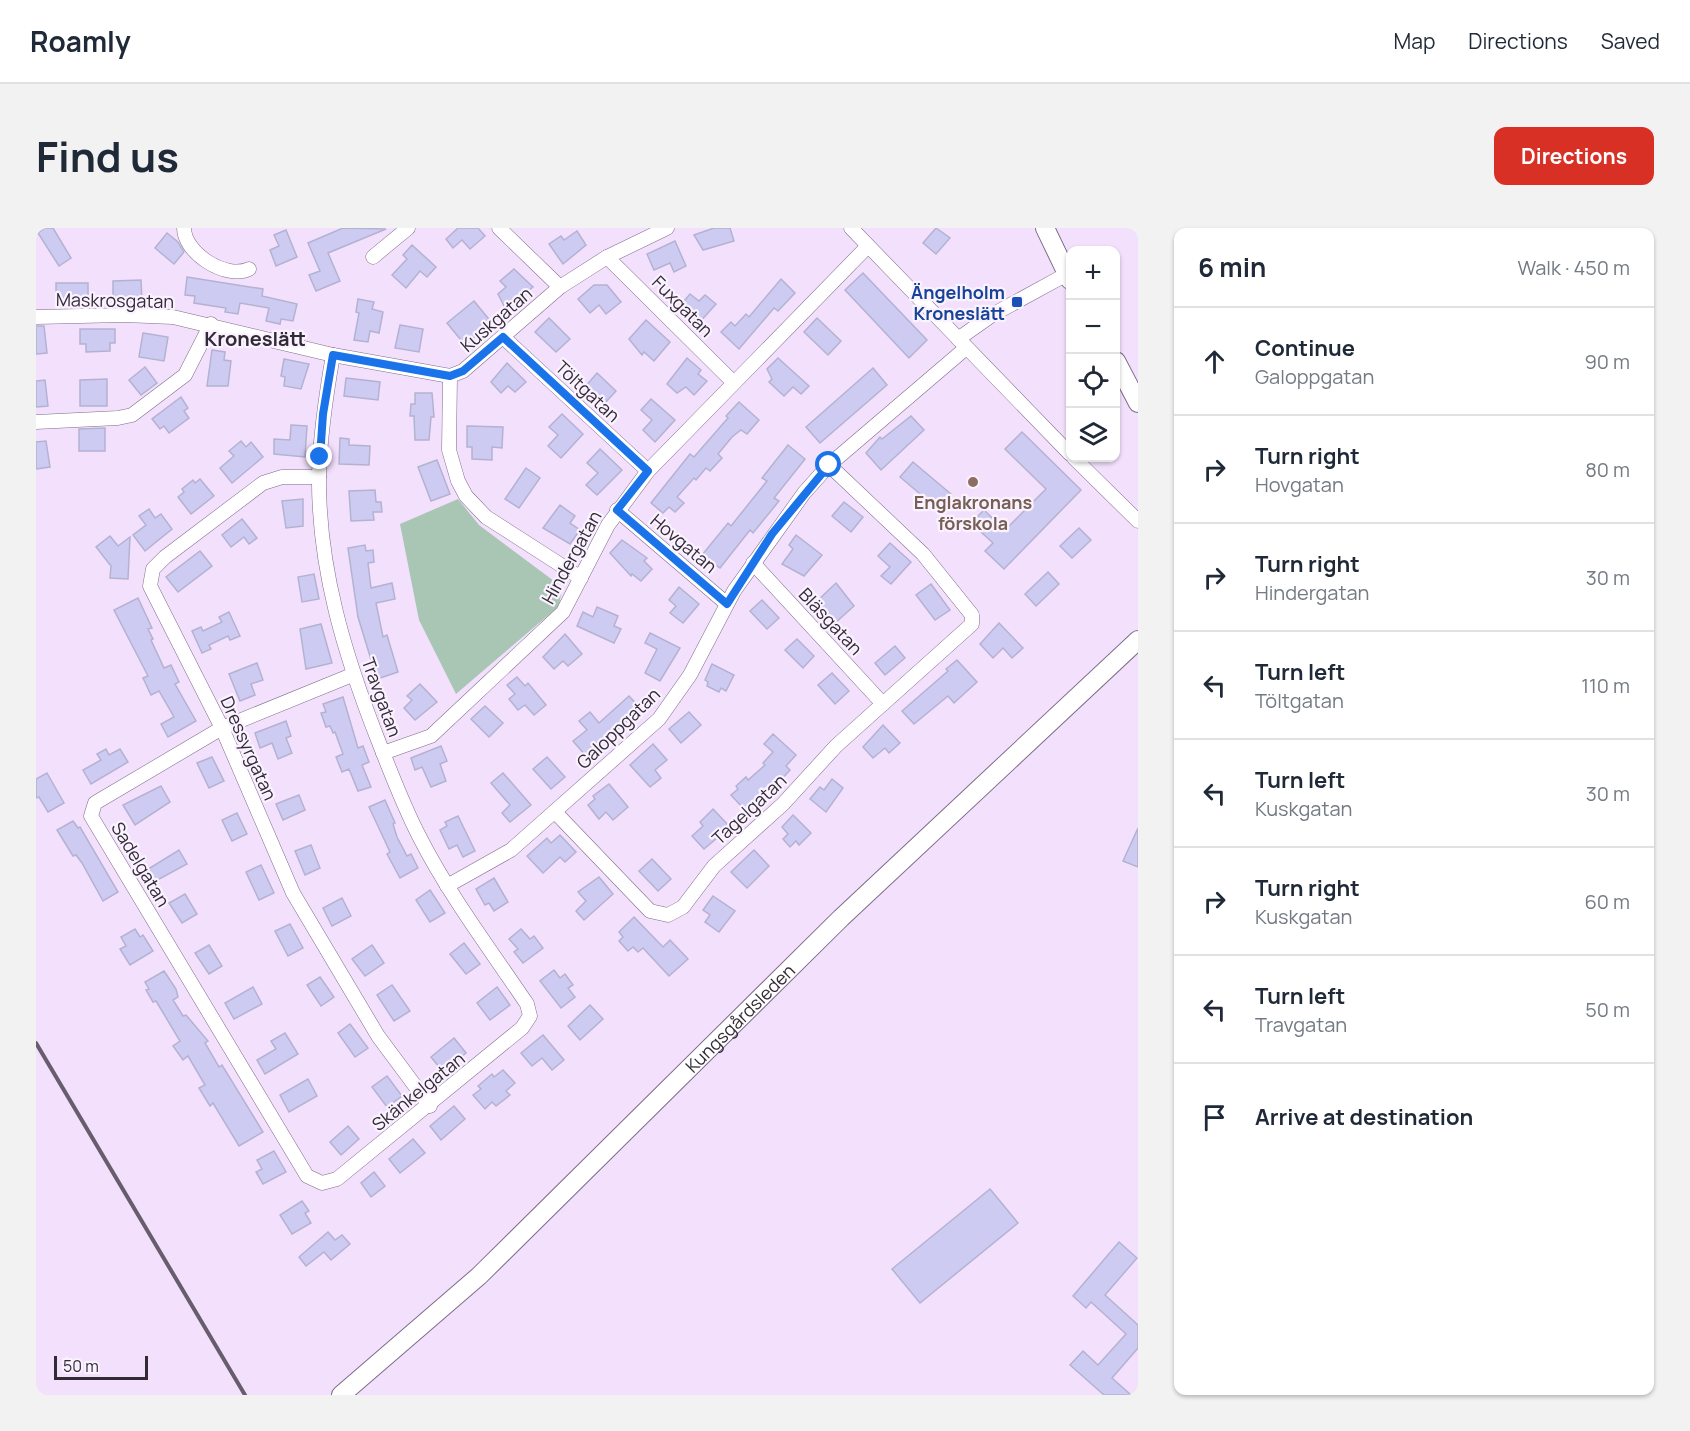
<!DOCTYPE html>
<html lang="en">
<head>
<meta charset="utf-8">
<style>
  :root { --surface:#fff; --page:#f2f2f3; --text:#1f2937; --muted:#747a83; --line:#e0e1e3; --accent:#d93025 }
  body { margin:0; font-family:Manrope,sans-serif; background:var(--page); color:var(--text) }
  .controls { position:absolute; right:18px; top:18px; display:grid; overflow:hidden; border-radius:12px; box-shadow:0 2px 4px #0004 }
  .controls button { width:54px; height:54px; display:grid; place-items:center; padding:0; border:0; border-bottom:2px solid var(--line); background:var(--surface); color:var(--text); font:30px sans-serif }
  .scale { position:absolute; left:18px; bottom:15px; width:94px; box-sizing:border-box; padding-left:6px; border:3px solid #322b36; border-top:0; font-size:16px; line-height:21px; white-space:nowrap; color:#322b36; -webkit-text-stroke:4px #faf2fe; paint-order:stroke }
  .stop { position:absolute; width:18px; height:18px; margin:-14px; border:4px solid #1a73e8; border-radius:50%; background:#fff }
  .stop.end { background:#1a73e8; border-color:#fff; box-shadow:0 2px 6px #0008 }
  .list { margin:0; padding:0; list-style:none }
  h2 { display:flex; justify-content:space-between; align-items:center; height:78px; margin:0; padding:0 24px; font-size:26px }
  h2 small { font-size:20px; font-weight:400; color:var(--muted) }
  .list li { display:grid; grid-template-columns:39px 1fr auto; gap:18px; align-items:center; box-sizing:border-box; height:108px; padding:0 24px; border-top:2px solid var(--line) }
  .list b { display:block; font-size:22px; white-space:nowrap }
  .list p { margin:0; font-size:20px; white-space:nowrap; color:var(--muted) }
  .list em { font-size:20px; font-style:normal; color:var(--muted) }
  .icon { flex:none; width:33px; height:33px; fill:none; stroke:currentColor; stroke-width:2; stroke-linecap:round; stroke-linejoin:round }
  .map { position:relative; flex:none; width:1102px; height:1167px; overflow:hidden; border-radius:12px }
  header { display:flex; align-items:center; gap:36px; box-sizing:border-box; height:84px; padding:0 30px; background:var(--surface); border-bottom:2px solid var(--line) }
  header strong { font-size:28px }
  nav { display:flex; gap:33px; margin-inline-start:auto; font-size:21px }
  .intro { display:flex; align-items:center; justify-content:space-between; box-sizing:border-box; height:144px; padding:0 36px }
  h1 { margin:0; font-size:42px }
  .button { padding:15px 27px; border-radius:12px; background:var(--accent); color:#fff; font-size:21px; font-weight:700 }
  main { display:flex; gap:36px; padding:0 36px }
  aside { flex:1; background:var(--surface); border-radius:12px; box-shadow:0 2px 4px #0004 }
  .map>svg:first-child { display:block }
  .green { fill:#a9c6b5 }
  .building { fill:#cecbf3; stroke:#b4b2d1; stroke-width:1.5 }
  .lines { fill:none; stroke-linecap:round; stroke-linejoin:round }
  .minor-casing { stroke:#7e6d87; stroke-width:15 }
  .secondary-casing { stroke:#7e6d87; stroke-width:20 }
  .minor { stroke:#fff; stroke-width:14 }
  .secondary { stroke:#fff; stroke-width:18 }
  .rail { stroke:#675d6d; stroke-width:4 }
  .route { stroke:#1a73e8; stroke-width:8 }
  .transit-dot { fill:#1a4fb4; stroke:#faf2fe; stroke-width:2 }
  .education-dot { fill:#8d6e63; stroke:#faf2fe; stroke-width:2 }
  .labels { text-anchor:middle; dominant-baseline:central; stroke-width:4.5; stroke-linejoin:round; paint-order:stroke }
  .transit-label { font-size:18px; font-weight:bold; fill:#164399; stroke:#faf2fe; text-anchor:end }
  .street-label { font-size:18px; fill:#322b36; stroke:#faf2fe }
  .education-label { font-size:18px; font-weight:bold; fill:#785e54; stroke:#faf2fe }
  .neighbourhood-label { font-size:20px; font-weight:bold; fill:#322b36; stroke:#faf2fe }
</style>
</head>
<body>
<header>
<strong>Roamly</strong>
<nav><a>Map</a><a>Directions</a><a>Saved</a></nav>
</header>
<div class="intro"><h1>Find us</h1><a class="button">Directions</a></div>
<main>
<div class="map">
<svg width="1102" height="1167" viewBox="0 0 1102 1167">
  <rect width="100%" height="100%" fill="#f3e0fd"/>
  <polygon class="green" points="422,271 443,297 526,359 523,378 420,466 383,392 364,296"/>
  <g class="building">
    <polygon points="9,0 17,0 35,30 23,38 2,5"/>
    <polygon points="307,0 350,1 292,25 304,53 280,63 273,47 284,43 272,15"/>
    <polygon points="422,0 442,0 449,8 434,21 426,12 417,20 410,11"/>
    <polygon points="678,0 694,0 698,13 667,22 658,7"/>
    <polygon points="900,0 914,10 900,26 887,15"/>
    <polygon points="250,2 261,29 240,38 234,22 243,18 238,7"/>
    <polygon points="541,3 550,17 527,36 513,16 525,8 528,12"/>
    <polygon points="131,5 142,14 148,24 138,36 119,20"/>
    <polygon points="639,13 650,38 638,44 634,35 618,42 611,26"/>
    <polygon points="376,17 400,39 391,49 384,43 370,60 356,47 371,31 367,27"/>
    <polygon points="478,41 497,59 470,82 462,66 470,59 464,53"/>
    <polygon points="827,45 891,112 873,130 809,62"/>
    <polygon points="151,49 227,61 226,68 261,76 257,93 245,91 244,96 230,93 233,80 204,75 202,86 189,84 190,80 158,75 159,68 149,67"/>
    <polygon points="745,51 759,65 742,83 738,80 703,121 685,104 695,94 699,98 710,86 713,89"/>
    <polygon points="105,52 106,73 77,74 77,53"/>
    <rect x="20" y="55" width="32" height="18"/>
    <polygon points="558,57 571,57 585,74 570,86 563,77 554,85 542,71"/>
    <polygon points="654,66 663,73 669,67 680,76 663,95 644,78"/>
    <polygon points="322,71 338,74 336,81 347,84 343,105 334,103 332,114 318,112 323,85 320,84"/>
    <polygon points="438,73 456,95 429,117 411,95"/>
    <polygon points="513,90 534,111 520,124 499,104"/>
    <polygon points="781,90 805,113 792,127 768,104"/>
    <polygon points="610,92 634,114 618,133 608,124 606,127 593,111"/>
    <polygon points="364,97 387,101 383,124 359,120"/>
    <polygon points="0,98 8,98 11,125 0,126"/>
    <polygon points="44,101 79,101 79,115 74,115 74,123 50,124 50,116 44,116"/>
    <polygon points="107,105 132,109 128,133 103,129"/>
    <polygon points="176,122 189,124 188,132 195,133 192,158 171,158"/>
    <polygon points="651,130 665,142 662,146 671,153 658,167 650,159 641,165 631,156"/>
    <polygon points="742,130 773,158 765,166 757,159 748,168 733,154 736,151 731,141"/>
    <polygon points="248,131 273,136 265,161 248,158 249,149 245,148"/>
    <polygon points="471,135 490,154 479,164 472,158 465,165 455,154"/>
    <polygon points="109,139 121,155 105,167 93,152"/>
    <polygon points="837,140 851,157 784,215 770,199"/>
    <polygon points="561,145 580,163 568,176 549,159"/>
    <polygon points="310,150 344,154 342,172 308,168"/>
    <polygon points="71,151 71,178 44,178 44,152"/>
    <polygon points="9,152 12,178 0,179 0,153"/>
    <polygon points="379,165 396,165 398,189 395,189 393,212 379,212 378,188 374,188 375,176 379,176"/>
    <polygon points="145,169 152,180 148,183 153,190 133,205 128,198 124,201 116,191"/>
    <polygon points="615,171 639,192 619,214 607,202 616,192 605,182"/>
    <polygon points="703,174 723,192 711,206 705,202 696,209 682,226 686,230 674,243 670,240 660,252 658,250 641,269 648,275 639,284 633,279 627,285 615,275 654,226 658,229 692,190 690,188"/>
    <polygon points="526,186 547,206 525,230 512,218 522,207 513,199"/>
    <polygon points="875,188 888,202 845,242 830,225 844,209 846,211"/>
    <polygon points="255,197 271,198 269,229 238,226 238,211 254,212"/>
    <polygon points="431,198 467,199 466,220 456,219 456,232 436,231 436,219 431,219"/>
    <polygon points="69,200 69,223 43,223 43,201"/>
    <polygon points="986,204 1045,262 968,341 949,323 957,315 935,295 948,282 969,302 1010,261 969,221"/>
    <polygon points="304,210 313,211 313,217 334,218 333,237 303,236"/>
    <polygon points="10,213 14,239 0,241 0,214"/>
    <polygon points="205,213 210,219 215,214 227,229 196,255 184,240 198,228 193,223"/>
    <polygon points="752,217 769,231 738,270 743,273 717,305 714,302 684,340 666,327 692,295 695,298 731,253 726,250"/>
    <polygon points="564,221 586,242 561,267 550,257 562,245 551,235"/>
    <polygon points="401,232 414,266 395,273 382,239"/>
    <polygon points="877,234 915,266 902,281 864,249"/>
    <polygon points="490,240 504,250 483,280 469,271"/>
    <polygon points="164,251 178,268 155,286 142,269 148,264 146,261 157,252 159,255"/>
    <polygon points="339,262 340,274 345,274 346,284 337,284 338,292 315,293 313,263"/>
    <polygon points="267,271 267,298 250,300 246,273"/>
    <polygon points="808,274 827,289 815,304 796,288"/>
    <polygon points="524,277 539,288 534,295 544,302 534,316 507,300"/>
    <polygon points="113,281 119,290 125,286 136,301 109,323 97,307 110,297 103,288"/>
    <polygon points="206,291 221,310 213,316 208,309 195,319 186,307"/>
    <polygon points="1043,300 1055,312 1036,330 1024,318"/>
    <polygon points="760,307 786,327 768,348 746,336 757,321 753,317"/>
    <polygon points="74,308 82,318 94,309 92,351 74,350 75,338 60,319"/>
    <polygon points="586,312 611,330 608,333 616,341 605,353 596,346 595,348 574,325"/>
    <polygon points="854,315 875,334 855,356 845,348 854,339 842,328"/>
    <polygon points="329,317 330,323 337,322 338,334 332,335 335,360 356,355 359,371 340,375 347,409 351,407 362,444 341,451 322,389 312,320"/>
    <polygon points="164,323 176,338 142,364 130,349"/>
    <polygon points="1012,344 1023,356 1000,378 989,366"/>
    <polygon points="278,346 283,371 266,374 262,349"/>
    <polygon points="800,355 818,378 798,396 779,375"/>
    <polygon points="895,356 914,382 899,392 880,367"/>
    <polygon points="643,359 663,376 647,395 634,385 640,378 633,372"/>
    <polygon points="102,370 116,400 112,401 117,411 115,412 128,440 135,437 143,454 139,456 160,493 132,509 125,496 138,489 123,463 115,467 107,450 112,448 78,382"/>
    <polygon points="726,372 743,390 731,401 714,383"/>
    <polygon points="561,379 582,388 578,398 585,401 578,415 541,398 547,384 557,389"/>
    <polygon points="193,384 204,408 194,412 192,408 173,417 175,421 166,425 156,403 165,399 167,403 186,394 183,389"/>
    <polygon points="963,395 987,420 976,430 967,420 957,430 944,416"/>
    <polygon points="285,396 296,435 270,441 264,401"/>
    <polygon points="614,405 644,420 624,453 609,445 621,421 609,415"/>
    <polygon points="529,406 546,426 532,438 527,433 518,441 507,429"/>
    <polygon points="761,411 778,428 767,440 749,422"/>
    <polygon points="859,418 869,430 849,447 839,435"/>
    <polygon points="921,432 941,454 918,475 912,468 878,496 866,483 912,443 910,441"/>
    <polygon points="221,435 227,452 215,456 219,467 204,473 193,446"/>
    <polygon points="676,436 698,447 690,463 685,460 683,464 671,458 672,454 669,452"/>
    <polygon points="796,445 813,463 799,476 782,457"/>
    <polygon points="481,449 489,458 492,455 510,477 498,487 489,477 482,482 473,471 479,466 471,457"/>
    <polygon points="384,456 401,474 379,492 368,480 376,472 371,468"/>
    <polygon points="593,468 605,481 550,528 537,513 551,502 543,493 554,484 563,495"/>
    <polygon points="307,469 322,520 327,518 333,534 326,537 335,559 322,563 313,541 306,544 300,529 307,526 299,504 297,505 294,498 290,499 285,485 290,484 287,476"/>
    <polygon points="449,478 467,495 453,509 435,491"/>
    <polygon points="653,484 665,497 645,515 633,501"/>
    <polygon points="250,493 255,508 250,510 256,525 242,531 236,515 224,520 219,505"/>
    <polygon points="847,497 864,515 853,525 849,520 837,530 827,519"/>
    <polygon points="737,506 760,527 750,538 754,542 745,552 743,550 725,565 727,568 708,581 695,567 702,561 700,558 710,549 712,552 729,537 727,535 737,524 728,516"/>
    <polygon points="617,516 631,532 619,542 625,550 614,559 594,537"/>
    <polygon points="405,518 411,533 404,536 410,553 395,559 386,539 379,542 375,530"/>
    <polygon points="70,521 73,527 84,521 92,534 55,556 47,542 65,532 61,526"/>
    <polygon points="176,529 188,553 173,560 161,535"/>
    <polygon points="511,529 529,549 515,561 497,541"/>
    <polygon points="11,545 28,575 12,584 3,569 0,570 0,551"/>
    <polygon points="467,545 495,577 474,594 466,585 474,577 455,555"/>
    <polygon points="796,551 807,560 790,584 774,571 784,559 788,562"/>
    <polygon points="573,556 592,579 577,592 570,584 563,591 552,577 559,571 557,568"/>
    <polygon points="125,558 134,574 99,597 87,577"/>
    <polygon points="263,567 269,582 247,592 240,576"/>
    <polygon points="349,572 359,595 357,596 361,609 371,628 375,626 382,640 364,650 351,626 354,624 333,579"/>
    <polygon points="677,581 694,599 668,621 656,608 667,598 664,594"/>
    <polygon points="201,585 211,606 196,613 186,592"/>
    <polygon points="757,587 775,605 763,617 760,613 754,619 747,611 752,606 746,599"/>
    <polygon points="422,588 439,623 427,629 421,617 413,621 404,602 411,598 409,594"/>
    <polygon points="37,593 42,600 44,599 82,664 67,673 46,635 40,627 37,628 21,602"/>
    <polygon points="1102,600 1102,639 1087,633"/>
    <polygon points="524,607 540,624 529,634 524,629 507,645 491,628 511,610 515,615"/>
    <polygon points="275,617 284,640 269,647 259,623"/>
    <polygon points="143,622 151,636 116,655 109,643"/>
    <polygon points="718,622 733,638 711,660 695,644"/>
    <polygon points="616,631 635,651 622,663 603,643"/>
    <polygon points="225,637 238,665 223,672 210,644"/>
    <polygon points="563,649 577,666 548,692 540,683 550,673 542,664"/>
    <polygon points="458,650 472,674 458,683 453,675 449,677 440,661"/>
    <polygon points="394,662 409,685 394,694 380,672"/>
    <polygon points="149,666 161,686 146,695 133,675"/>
    <polygon points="677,668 699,683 683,704 669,694 674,687 667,682"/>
    <polygon points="306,670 315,688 296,698 287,680"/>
    <polygon points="598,689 627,719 634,712 652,731 633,748 607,720 602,724 597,719 592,723 583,713 587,709 583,704"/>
    <polygon points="254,696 267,720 252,728 239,703"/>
    <polygon points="99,701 104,709 107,707 117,723 94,737 84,721 90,718 85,709"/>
    <polygon points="485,701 494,711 498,708 507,720 487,735 478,724 482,721 473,711"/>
    <polygon points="428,715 444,736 430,746 414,726"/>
    <polygon points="173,717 186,738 173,746 159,725"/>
    <polygon points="336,717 348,735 329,748 316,731"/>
    <polygon points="518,742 524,750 529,746 537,757 532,760 539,769 525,780 504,753"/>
    <polygon points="128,743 140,761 142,769 137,772 147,788 150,787 172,813 169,815 183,839 186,837 227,904 203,918 177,875 174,878 163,860 169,857 152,828 147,832 137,818 144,813 120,773 117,774 110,762 113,761 109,754"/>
    <polygon points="284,749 298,769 285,778 271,757"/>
    <polygon points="356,757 374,783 358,793 341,767"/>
    <polygon points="217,759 226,776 198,791 189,775"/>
    <polygon points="461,759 474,777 454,792 441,775"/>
    <polygon points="554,777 567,791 544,812 532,798"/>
    <polygon points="314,796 332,820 319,829 302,805"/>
    <polygon points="249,805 262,826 229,846 221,832 240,821 235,813"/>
    <polygon points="507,807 528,832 516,842 506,830 496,838 485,825"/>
    <polygon points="418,810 430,825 407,844 395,829"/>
    <polygon points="467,842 479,855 470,863 474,867 460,878 456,874 449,881 437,867 445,861 442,858 456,846 458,849"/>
    <polygon points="351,848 366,868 351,879 336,859"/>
    <polygon points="272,851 281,868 253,884 244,867"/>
    <polygon points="418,878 429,891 405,912 394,898"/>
    <polygon points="312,898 323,911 305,927 294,914"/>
    <polygon points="377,911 389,925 364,945 353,931"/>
    <polygon points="238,923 250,944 227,956 220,944 226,941 221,932"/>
    <polygon points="338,944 349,958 335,969 325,955"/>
    <polygon points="954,961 982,995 884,1075 856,1041"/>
    <polygon points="266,973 273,983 269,985 275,995 256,1006 244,987"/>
    <polygon points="292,1004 299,1012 306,1007 314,1016 295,1032 288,1024 270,1038 263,1029"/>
    <polygon points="1083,1014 1101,1030 1069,1067 1102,1097 1102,1120 1076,1150 1095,1167 1068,1167 1034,1137 1047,1123 1062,1137 1090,1106 1055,1074 1050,1080 1037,1068"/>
  </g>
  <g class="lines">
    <g class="minor-casing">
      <g id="minor">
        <path d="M 148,0 C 148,25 190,52 213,41"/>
        <polyline points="463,0 524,59"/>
        <polyline points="815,0 1034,226"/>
        <polyline points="337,29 372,0"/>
        <polyline points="571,29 697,154"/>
        <polyline points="0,89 88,87 137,89 297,127 414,148 427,143 524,59 571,29 631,0"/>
        <polyline points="467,109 612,243"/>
        <polyline points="922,111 956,87 1031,46"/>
        <path d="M 297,127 C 290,167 284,207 283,248 C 282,340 309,428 342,512 C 355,545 367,577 383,608 C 413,667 454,721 491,776 L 494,788 L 486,800 L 301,951 L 286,955 L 271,948 L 55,588 L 59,575 L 186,500 L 316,447"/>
        <polyline points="414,148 413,222 422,253 430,268 450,289 545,350"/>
        <polyline points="0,194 82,190 96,187 149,147 175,96"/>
        <polyline points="1038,230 1102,293"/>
        <polyline points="283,249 246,249 227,255 129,329 117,341 114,358 186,500 257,665 342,808 394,878"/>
        <polyline points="581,282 691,376"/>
        <polyline points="717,335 847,476"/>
        <polyline points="347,525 395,508 527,384 572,297 612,243 832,18"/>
        <polyline points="519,584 614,683 632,687 647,679 678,638 747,576 800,518 936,396 936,387 887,326 793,237"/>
        <polyline points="411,658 475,622 623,491 654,447 698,363 768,265 793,237 930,120"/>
      </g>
    </g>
    <g class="secondary-casing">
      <g id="secondary">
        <polyline points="1009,0 1034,52"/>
        <polyline points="1080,133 1102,175"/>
        <path id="s1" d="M 305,1167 L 443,1048 L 805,690 L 1102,412"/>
      </g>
    </g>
    <use href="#minor" class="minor"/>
    <use href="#secondary" class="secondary"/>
    <polyline class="rail" points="0,815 209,1167"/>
  </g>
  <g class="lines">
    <polyline class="route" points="284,229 287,186 297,127 414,148 427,143 467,109 612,243 581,282 691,376 736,306 793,237"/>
  </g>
  <rect class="transit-dot" x="975" y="68" width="12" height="12" rx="3"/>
  <circle class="education-dot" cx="937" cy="254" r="6"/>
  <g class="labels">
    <g class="transit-label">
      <text x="969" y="64">Ängelholm<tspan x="969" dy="21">Kroneslätt</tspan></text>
    </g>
    <g class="street-label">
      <text transform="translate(79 72) rotate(1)">Maskrosgatan</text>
      <text transform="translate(647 78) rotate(45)">Fuxgatan</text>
      <text transform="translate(460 91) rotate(-41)">Kuskgatan</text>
      <text transform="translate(552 163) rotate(43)">Töltgatan</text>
      <text transform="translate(648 315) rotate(40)">Hovgatan</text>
      <text transform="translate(535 329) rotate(-61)">Hindergatan</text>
      <text transform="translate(795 393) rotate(47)">Bläsgatan</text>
      <text transform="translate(346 469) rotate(70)">Travgatan</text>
      <text transform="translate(582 500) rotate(-44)">Galoppgatan</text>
      <text transform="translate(213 520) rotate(66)">Dressyrgatan</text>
      <text transform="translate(713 581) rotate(-43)">Tagelgatan</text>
      <text transform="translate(105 636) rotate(59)">Sadelgatan</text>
      <text stroke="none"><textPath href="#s1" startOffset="549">Kungsgårdsleden</textPath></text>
      <text transform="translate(382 863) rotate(-39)">Skänkelgatan</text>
    </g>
    <g class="education-label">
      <text x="937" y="274">Englakronans<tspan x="937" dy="21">förskola</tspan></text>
    </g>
    <g class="neighbourhood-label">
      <text x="219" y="110">Kroneslätt</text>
    </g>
  </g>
</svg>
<div class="controls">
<button>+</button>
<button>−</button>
<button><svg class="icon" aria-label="locate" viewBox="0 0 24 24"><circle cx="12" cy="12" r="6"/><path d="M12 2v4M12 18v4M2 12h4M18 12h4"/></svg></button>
<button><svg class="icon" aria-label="layers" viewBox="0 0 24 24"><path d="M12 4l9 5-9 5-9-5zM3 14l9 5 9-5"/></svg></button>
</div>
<div class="scale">50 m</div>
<div class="stop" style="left:793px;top:237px"></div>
<div class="stop end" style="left:284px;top:229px"></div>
</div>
<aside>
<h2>6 min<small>Walk · 450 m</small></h2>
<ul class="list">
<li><svg class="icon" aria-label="ahead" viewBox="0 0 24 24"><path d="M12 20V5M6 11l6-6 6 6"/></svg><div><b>Continue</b><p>Galoppgatan</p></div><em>90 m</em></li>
<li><svg class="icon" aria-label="right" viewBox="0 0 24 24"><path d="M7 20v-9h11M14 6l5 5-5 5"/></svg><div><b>Turn right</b><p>Hovgatan</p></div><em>80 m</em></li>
<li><svg class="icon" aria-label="right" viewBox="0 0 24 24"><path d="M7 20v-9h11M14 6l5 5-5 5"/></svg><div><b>Turn right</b><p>Hindergatan</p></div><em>30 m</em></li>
<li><svg class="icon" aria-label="left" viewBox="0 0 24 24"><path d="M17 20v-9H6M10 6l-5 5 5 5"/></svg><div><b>Turn left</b><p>Töltgatan</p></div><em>110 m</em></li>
<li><svg class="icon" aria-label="left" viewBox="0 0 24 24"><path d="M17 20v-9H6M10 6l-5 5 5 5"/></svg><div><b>Turn left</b><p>Kuskgatan</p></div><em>30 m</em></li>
<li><svg class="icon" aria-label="right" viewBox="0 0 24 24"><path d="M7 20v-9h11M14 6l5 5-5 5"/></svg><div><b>Turn right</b><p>Kuskgatan</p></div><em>60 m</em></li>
<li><svg class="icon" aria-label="left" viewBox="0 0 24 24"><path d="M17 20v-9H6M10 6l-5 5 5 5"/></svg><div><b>Turn left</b><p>Travgatan</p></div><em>50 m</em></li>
<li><svg class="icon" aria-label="arrive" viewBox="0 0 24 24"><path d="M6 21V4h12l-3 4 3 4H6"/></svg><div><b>Arrive at destination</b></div></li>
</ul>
</aside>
</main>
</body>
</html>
